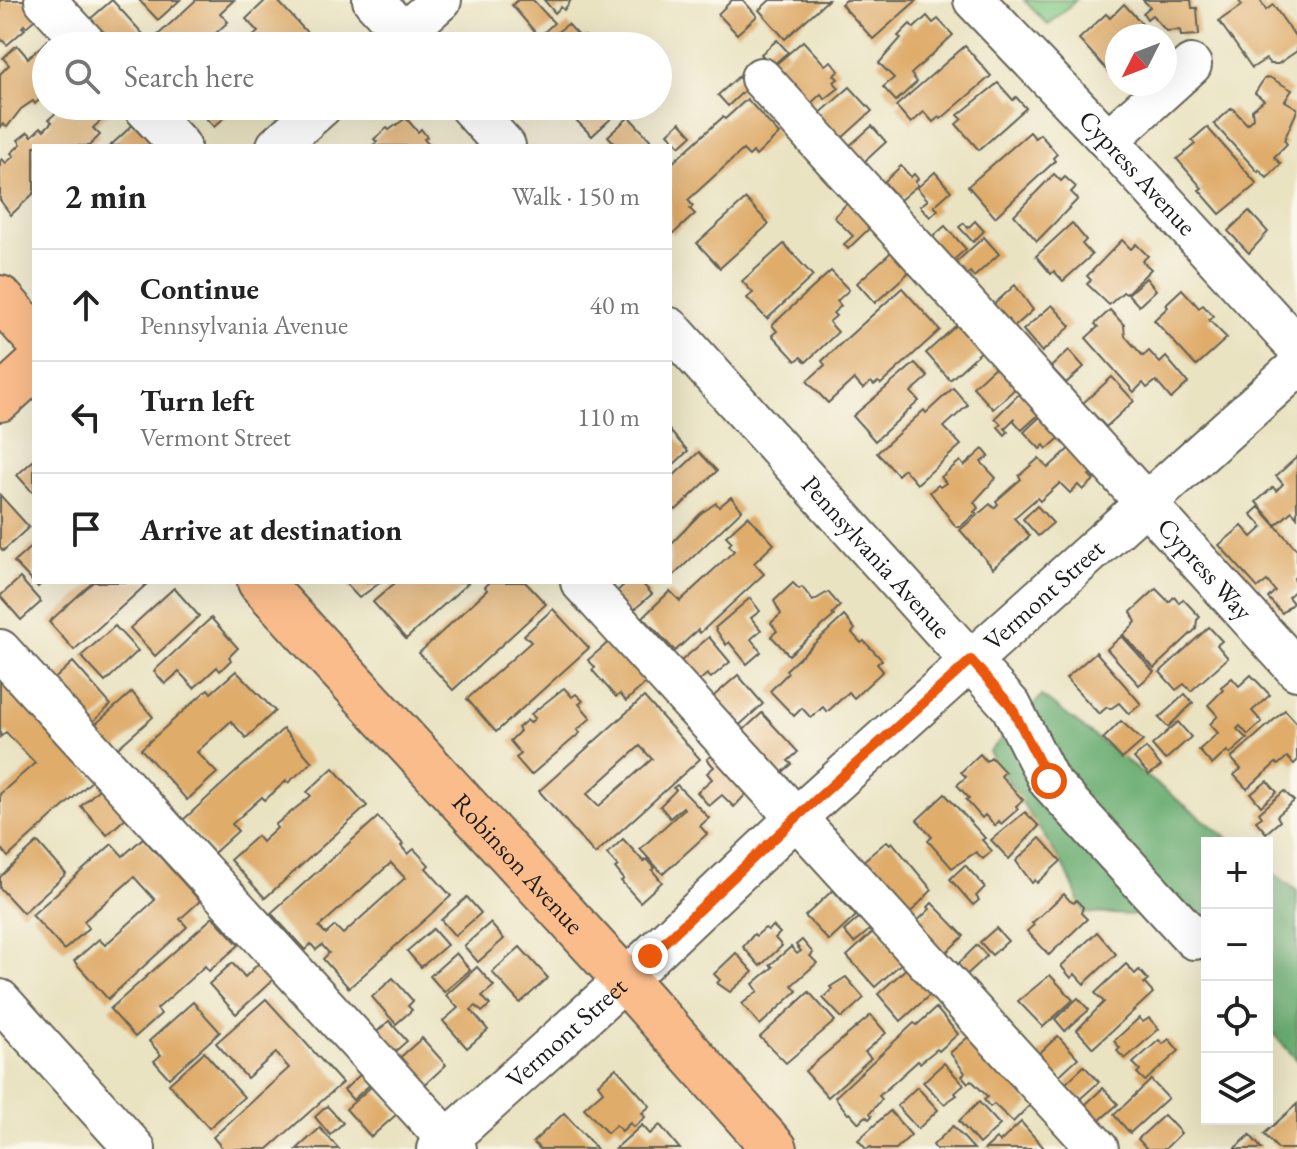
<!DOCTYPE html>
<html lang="en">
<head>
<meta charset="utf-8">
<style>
  :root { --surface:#fff; --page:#f2f2f2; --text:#222; --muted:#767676; --line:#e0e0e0 }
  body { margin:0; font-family:"EB Garamond",serif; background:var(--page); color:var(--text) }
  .controls { position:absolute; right:24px; bottom:24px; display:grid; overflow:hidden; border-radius:0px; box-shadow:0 8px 32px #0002 }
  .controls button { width:72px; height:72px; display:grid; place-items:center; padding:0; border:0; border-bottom:2px solid var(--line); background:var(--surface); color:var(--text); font:40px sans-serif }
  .compass { position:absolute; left:1105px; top:24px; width:72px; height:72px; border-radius:50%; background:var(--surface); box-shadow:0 8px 32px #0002; rotate:228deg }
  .stop { position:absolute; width:24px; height:24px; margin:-18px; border:6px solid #ea580c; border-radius:50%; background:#fff }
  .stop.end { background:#ea580c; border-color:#fff; box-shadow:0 2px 8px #0008 }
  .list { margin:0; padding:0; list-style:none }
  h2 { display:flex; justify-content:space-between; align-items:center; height:104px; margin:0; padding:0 32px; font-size:34px }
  h2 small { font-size:26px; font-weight:400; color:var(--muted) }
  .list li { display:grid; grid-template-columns:52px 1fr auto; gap:24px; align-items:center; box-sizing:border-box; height:112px; padding:0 32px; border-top:2px solid var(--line) }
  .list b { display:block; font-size:30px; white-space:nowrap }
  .list p { margin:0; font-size:26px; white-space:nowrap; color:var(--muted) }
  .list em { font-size:26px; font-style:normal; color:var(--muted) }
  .icon { flex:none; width:44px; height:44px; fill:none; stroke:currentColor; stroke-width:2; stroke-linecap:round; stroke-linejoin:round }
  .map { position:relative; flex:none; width:1297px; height:1149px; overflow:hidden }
  .search { position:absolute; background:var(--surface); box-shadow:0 8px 32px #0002; left:32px; top:32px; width:640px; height:88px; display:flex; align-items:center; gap:20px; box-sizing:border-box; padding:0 28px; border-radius:44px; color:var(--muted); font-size:30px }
  .panel { position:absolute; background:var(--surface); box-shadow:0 8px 32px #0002; left:32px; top:144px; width:640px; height:440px; border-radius:0px }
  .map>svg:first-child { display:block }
  .green { fill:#80c782; stroke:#4e724f; stroke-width:2 }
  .forest { fill:#68ac70; stroke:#426446; stroke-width:2 }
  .building { fill:#dfac6a; fill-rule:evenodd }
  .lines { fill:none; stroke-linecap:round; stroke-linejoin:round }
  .minor-casing { stroke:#646256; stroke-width:44 }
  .major-casing { stroke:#646256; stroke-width:48 }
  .minor { stroke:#fff; stroke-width:40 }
  .major { stroke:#fabc8b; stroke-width:44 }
  .route { stroke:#ea580c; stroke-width:10 }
  .labels { text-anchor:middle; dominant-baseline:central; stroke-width:6; stroke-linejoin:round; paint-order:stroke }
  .street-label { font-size:26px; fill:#1c1c1c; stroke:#fbf7ec }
</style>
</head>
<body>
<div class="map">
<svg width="1297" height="1149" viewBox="0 0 1297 1149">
  <rect width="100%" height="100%" fill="#fbf7ec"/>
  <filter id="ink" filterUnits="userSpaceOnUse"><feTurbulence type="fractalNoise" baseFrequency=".0125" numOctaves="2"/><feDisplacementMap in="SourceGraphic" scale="16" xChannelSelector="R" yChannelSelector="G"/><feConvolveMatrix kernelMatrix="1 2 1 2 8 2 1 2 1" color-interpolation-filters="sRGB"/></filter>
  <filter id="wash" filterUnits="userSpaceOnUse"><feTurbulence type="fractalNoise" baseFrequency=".006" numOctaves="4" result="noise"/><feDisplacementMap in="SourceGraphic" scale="32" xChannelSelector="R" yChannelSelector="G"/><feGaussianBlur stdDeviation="1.8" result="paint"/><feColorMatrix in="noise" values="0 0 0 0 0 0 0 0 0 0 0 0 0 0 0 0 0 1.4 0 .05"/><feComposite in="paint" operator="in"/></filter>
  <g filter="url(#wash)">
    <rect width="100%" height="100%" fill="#eae3c2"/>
    <polygon class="green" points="1024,0 1076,0 1048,25"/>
    <g class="forest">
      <polygon points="1042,696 1234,843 1207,843 1207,963 1160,916 1085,913 1065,868 989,752"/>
      <polygon points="1267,868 1297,891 1297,1060 1267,1027"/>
    </g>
    <g id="blocks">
      <g class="building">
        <polygon points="0,0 26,0 40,15 26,27 24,25 22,27 25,29 7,45 0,38"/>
        <polygon points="112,0 143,34 130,46 113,46 89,20"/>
        <polygon points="139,0 180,0 158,20"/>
        <polygon points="196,0 234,0 220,13 228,22 202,46 146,46"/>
        <polygon points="266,0 277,0 312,38 303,46 242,46 258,32 246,19"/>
        <polygon points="518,0 533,0 554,23 539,37 512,5"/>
        <polygon points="544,0 571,0 564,10 561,7 555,13"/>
        <polygon points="732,0 743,0 757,16 737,34 718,14"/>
        <polygon points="770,0 828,0 785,39 759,10"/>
        <polygon points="846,0 917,0 873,39 841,4"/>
        <polygon points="1143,0 1191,0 1192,8 1197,8 1199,35 1181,36 1180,30 1166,31 1152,15 1147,19 1143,13 1150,7"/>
        <polygon points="1238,0 1260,0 1266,10 1273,5 1297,39 1297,51 1278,64 1270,64 1266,59 1252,68 1219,21 1242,5"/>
        <polygon points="1124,4 1153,36 1117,36 1117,81 1079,39 1106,14 1110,18"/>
        <polygon points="927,16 933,23 938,19 953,35 911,74 917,82 896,101 883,87 894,78 879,63 901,38 898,36 910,24 914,28"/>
        <polygon points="568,24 582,39 585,36 594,46 539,46"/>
        <polygon points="48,40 53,46 46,46 46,88 41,92 44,95 35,104 33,101 21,109 7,127 3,124 0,127 0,74 9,65 3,58 17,45 28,58"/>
        <polygon points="777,40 788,52 772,66 761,54"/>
        <polygon points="803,41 825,65 831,61 839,71 834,75 838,79 834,82 839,88 825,99 821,94 808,106 774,66"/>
        <polygon points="965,46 991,76 941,119 939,117 933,122 924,112 911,123 896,106"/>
        <polygon points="738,77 748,87 728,106 718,95"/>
        <polygon points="1269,77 1292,90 1285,101 1297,108 1297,111 1284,140 1287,144 1274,157 1281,164 1267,178 1259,170 1258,172 1214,124 1232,108 1247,124 1253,118 1252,110 1264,100 1255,93 1264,79"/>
        <polygon points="998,83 1013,100 1016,97 1026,108 979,150 956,124 962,119 958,115"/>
        <polygon points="850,87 872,111 840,140 818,115"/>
        <polygon points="747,99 779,134 756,156 753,152 749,156 743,150 688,200 693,206 690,209 695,214 673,234 670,230 670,165 723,117 725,119"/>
        <polygon points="61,106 108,106 112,110 93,128 100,135 89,146 34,146 34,193 11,215 0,200 0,161 2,159 6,163 14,156 11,153 21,144 18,140 28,132 32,136 41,127 44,130 52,122 49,119 58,111 61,114 65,110"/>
        <polygon points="195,106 237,106 214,127"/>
        <polygon points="569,106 629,106 623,112 621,110 616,114 592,136 573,117 577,114"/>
        <polygon points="629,117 656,146 617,146 608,136"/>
        <polygon points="406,118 418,132 421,129 427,137 424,139 430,146 372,146 377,142 374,139 387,128 389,130"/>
        <polygon points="136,122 158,146 110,146"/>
        <polygon points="680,122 692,135 680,146 668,133"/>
        <polygon points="872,126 886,142 863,163 848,147"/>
        <polygon points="1207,127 1257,184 1220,214 1199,190 1202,188 1177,159 1195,144 1192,140"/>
        <polygon points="1030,132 1035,138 1040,134 1057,154 1053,158 1055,161 995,217 968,186"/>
        <polygon points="901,166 911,177 914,174 918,179 915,182 918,185 900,200 884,182"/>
        <polygon points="935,172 951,191 934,206 938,210 930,217 920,206 928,200 917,188"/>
        <polygon points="1054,174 1061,181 1065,177 1076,187 1071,192 1078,199 1037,241 1014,215"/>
        <polygon points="853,197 876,222 848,249 844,244 853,236 834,217"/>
        <polygon points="746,199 769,224 720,268 697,243"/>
        <polygon points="1249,211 1268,232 1249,253 1228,231"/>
        <polygon points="975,221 984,231 973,242 959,227 964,223 968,228"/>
        <polygon points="1072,223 1086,240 1082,244 1092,255 1063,281 1054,271 1051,274 1036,256"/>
        <polygon points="945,226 966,249 949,264 928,241"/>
        <polygon points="984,237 999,254 974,277 970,272 966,276 955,263"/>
        <polygon points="1122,240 1131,249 1136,244 1148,256 1142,261 1151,269 1126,294 1123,292 1109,305 1087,284 1091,280 1087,276"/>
        <polygon points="784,244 813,276 767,319 747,298 753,293 742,281"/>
        <polygon points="899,245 917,265 875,303 857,283"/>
        <polygon points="831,271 849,290 837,301 841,306 833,313 836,316 829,322 838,332 806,362 801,357 796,361 772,335 777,331 772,325"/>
        <polygon points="1146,278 1156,290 1139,306 1128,294"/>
        <polygon points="1015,285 1033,310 1012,329 992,306"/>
        <polygon points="902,288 940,330 881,384 878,382 874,385 871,382 863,389 854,379 828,403 807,381 825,365 822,361"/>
        <polygon points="1182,289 1199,308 1203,305 1213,316 1209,320 1227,338 1196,366 1154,320 1168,307 1166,304"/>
        <polygon points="1052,305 1071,326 1042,352 1023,330"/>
        <polygon points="1110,310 1124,325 1125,336 1143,356 1149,351 1160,363 1166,357 1188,383 1171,399 1156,381 1147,388 1143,383 1134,392 1086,338 1098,327 1095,324"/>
        <polygon points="959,323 983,350 950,380 926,353"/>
        <polygon points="1069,350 1084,367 1066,383 1051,367"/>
        <polygon points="915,363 928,377 911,392 919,401 875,441 853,416"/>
        <polygon points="997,365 1017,387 993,409 973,387"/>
        <polygon points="1112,377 1134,401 1106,427 1083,403"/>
        <polygon points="953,388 968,405 944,427 961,445 917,484 904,469 898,475 877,453 924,410 926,413"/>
        <polygon points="1024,389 1044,410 1022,430 1014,421 1015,418 1005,428 1008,432 1005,435 998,427 1001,424 995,418"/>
        <polygon points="1045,412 1065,433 1047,449 1044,445 1040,449 1024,432"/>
        <polygon points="670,431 688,451 670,468"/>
        <polygon points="1074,444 1097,469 1089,475 1094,480 1083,490 1078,485 1070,493 1060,483 1040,501 1037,498 1014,518 1030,536 993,568 960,530 990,504 994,508 998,504 996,501 1021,479 1019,476 1039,458 1048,468"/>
        <polygon points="983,449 989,456 981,462 996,478 974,502 978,508 974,512 976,513 960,527 956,527 930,492 938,485 940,487 946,483 941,477 960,461 964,466"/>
        <polygon points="699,452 717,471 676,510 670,504 670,479"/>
        <polygon points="1297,457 1297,517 1292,511 1276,525 1256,502 1273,487 1276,491 1283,484 1276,476"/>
        <polygon points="34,460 34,494 17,475"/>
        <polygon points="0,495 29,527 3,551 0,547"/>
        <polygon points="731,497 742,510 670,579 670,545 700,514 716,503 719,507"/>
        <polygon points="1037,506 1053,523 1038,536 1023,519"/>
        <polygon points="1259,507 1297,550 1297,576 1294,578 1297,589 1288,597 1293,603 1282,613 1268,598 1275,591 1267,581 1258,588 1219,545 1242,526 1252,537 1263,527 1251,514"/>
        <polygon points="748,516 774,544 754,563 764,574 700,633 698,630 675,651 643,617 670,591 680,601 734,551 729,545 732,542 726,536"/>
        <polygon points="34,544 34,582 43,582 38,587 14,562"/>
        <polygon points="20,578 41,602 21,620 0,596"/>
        <polygon points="93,582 149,582 74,650 49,622"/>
        <polygon points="344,582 381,582 359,598"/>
        <polygon points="396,582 469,582 406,639 373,602"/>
        <polygon points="490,582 525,582 546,604 453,690 419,653 487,590 485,587"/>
        <polygon points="627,582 641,582 652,594 628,615 612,596"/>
        <polygon points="793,583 799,589 802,587 813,601 828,592 840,606 832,614 834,616 789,655 771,636 777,631 771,623 781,614 774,601"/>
        <polygon points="174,588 199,616 155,656 130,628"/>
        <polygon points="1156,589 1169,602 1174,597 1179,603 1183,599 1200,617 1197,620 1196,629 1154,668 1123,635 1136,622 1131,612"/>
        <polygon points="750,598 760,611 751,618 761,630 751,639 761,652 747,664 729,642 726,645 715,628"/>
        <polygon points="553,609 589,648 496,732 467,699 531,642 524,635"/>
        <polygon points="844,616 855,629 852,633 861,643 864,641 882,660 877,664 883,671 854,698 849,692 827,712 823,707 811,718 802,708 794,716 770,691 788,673 786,670"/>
        <polygon points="211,618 238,648 229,657 231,660 220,671 217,667 194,688 179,672 165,684 154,671"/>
        <polygon points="115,626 138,651 105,682 81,656"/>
        <polygon points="1209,627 1222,641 1217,645 1228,658 1191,691 1184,684 1176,690 1160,672"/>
        <polygon points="1122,636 1154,672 1139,685 1107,649"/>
        <polygon points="709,637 730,662 711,678 707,674 691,688 674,667"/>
        <polygon points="610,641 647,682 626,701 620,694 616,697 592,670 595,667 588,660"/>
        <polygon points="1096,652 1141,704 1129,714 1119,703 1110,709 1107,707 1099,714 1066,678"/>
        <polygon points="73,662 111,705 87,727 49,684"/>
        <polygon points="236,671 275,711 246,738 231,721 197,752 217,773 187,800 141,749 208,689 211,693"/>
        <polygon points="0,675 94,779 8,857 0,847 0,794 35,763 6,732 0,737"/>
        <polygon points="738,675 763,704 734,730 708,701"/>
        <polygon points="1251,675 1270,695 1252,711 1262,722 1248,735 1240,726 1237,729 1247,739 1230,754 1227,751 1212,765 1199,750 1218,733 1210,724 1218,716 1208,705 1223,690 1221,687 1232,678 1239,686"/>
        <polygon points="564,688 572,697 576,694 583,701 579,704 591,718 577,730 580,733 531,775 516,758 521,754 510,741 520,731 518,728 527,720 530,723 535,718 531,714"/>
        <polygon points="132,692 153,717 112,753 90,729"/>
        <polygon points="1185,694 1193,703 1168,727 1159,718"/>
        <path d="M 644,697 L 700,759 L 595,854 L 539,791 ZM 640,746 L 652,759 L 599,806 L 587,794 Z"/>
        <polygon points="1285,710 1297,723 1297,761 1294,764 1287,757 1278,765 1276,763 1247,789 1234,775 1241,769 1231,758"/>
        <polygon points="762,713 798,752 788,761 792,764 777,777 738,735"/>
        <polygon points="1121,721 1143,741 1122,759 1103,739"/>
        <polygon points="1178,722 1191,737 1165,760 1152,745"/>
        <polygon points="283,729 312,762 288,783 286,781 265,800 262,797 232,824 238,831 214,853 183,820"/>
        <polygon points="1146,748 1161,766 1149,775 1134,758"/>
        <polygon points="716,751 748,792 734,807 722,795 709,806 697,792 712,779 707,773 714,767 707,759"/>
        <polygon points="980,754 986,761 991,757 1005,772 1001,776 1023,800 1016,806 1018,809 1001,824 999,821 995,826 985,815 982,818 966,800 969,798 957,785 966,777 961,772"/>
        <polygon points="333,768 367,806 265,898 230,860 257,836 262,842 277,828 275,825 311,796 307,792"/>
        <polygon points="1267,781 1277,792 1261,806 1251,794"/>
        <polygon points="103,785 130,814 107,835 81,806"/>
        <polygon points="677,785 709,818 700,826 707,834 663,874 640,849 684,809 683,807 670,818 660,806 676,790 673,788"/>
        <polygon points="1284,791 1294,801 1277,816 1280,821 1266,833 1256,821 1262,817 1259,813"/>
        <polygon points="945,794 985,838 982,840 992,851 983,859 976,852 952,868 928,841 932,837 917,820"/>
        <polygon points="1025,812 1039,826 1009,859 991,840"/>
        <path d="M 378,817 L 403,844 L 401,846 L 408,854 L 414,849 L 429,865 L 426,868 L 451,896 L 349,988 L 323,959 L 329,953 L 322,945 L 316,950 L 311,944 L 305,950 L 271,913 ZM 391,863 L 405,878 L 343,934 L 335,926 L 326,934 L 319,927 Z"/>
        <polygon points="143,838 200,901 180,919 187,927 108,999 74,961 99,939 105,945 155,900 134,877 84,921 89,928 64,950 32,915 112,844 123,856"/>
        <polygon points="1040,838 1061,861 1037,883 1035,880 1032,883 1016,861"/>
        <polygon points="623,839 644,862 647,859 655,868 652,870 662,882 640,902 621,881 624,879 615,868 618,866 607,854"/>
        <polygon points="887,841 890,844 892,842 932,890 909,914 862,862"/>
        <polygon points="38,842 66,874 23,913 0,888 0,877"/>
        <polygon points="965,865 985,887 976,896 979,900 973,905 950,879"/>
        <polygon points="833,890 856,916 829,941 805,916"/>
        <polygon points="1064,894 1070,901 1074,903 1076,900 1083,907 1081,913 1087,919 1049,955 1027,931 1034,925 1032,923"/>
        <polygon points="467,897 481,913 455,936 441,920"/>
        <polygon points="932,903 964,936 941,957 912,926 930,909 928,907"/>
        <polygon points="861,916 872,928 854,943 844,931"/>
        <polygon points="213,917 239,945 209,971 205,966 157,1009 161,1014 135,1037 110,1009"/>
        <polygon points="490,923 504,939 478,962 464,946"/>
        <polygon points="773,926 780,933 775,938 782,946 760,966 743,947 754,934 756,936 765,928 768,930"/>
        <polygon points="996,928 1008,941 992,955 980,942"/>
        <polygon points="433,929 447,945 421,967 407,951"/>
        <polygon points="876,929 904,961 875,987 847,956"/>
        <polygon points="1097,932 1116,954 1084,984 1075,974 1071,978 1061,966"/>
        <polygon points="802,940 813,953 810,956 817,963 792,985 797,991 760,1025 742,1004 758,991 753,984 773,967 770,965 791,947 797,954 801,951 796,945"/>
        <polygon points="977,945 987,956 961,980 952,970"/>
        <polygon points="520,947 548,978 520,1003 492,972"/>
        <polygon points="456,953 470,970 444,992 430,976"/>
        <polygon points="736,953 753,972 730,992 717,983 720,980 714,974"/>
        <polygon points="262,960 277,976 236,1014 209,984 232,963 245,977"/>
        <polygon points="1126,964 1135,974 1139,970 1148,980 1144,983 1153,993 1093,1048 1077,1030 1104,1002 1095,993"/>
        <polygon points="909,966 933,992 901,1021 878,994"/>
        <polygon points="477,967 494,986 482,996 490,1005 482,1012 476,1006 471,1010 488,1030 467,1048 443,1021 458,1008 446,995"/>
        <polygon points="1050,975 1073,1000 1043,1027 1018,1001"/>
        <polygon points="846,977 864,998 842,1018 823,998 832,989 830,987"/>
        <polygon points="393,978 413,1001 408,1006 412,1010 396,1024 372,997"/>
        <polygon points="809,992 835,1021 786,1063 760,1037"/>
        <polygon points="1078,998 1089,1010 1065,1031 1055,1019"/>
        <polygon points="266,999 342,1083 268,1149 223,1149 213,1137 289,1068 276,1053 247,1078 216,1043"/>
        <polygon points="193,1002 220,1032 169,1078 154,1061 161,1055 149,1041"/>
        <polygon points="936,1008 958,1034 939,1051 937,1049 920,1063 918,1061 879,1096 882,1099 870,1113 872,1116 869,1119 866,1116 859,1123 850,1113 848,1114 835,1097 914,1023 917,1025"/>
        <polygon points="871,1015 886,1033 865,1052 871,1058 828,1097 805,1071"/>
        <polygon points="1139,1018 1143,1022 1149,1018 1159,1029 1125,1059 1117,1051 1120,1048 1114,1041"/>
        <polygon points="389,1021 407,1041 390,1056 372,1036"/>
        <polygon points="1058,1036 1078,1058 1053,1081 1033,1059"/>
        <polygon points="968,1037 1022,1091 1019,1093 1030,1105 1013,1122 994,1104 990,1107 984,1100 988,1097 971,1080 968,1083 962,1076 965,1073 950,1053"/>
        <polygon points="422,1038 446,1065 420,1089 395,1062"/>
        <polygon points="1169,1039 1179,1051 1145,1081 1137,1073 1140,1070 1133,1063 1159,1040 1163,1044"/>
        <polygon points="204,1052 244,1097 209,1128 169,1084"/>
        <polygon points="944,1063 964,1085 955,1093 957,1095 944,1104 923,1082"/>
        <polygon points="1084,1066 1099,1082 1080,1099 1066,1083"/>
        <polygon points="616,1068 650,1106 642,1113 645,1117 634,1127 630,1123 622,1131 616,1125 607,1133 584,1108 603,1091 598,1084"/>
        <polygon points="364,1071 374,1081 353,1100 344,1090"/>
        <polygon points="1151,1080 1168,1098 1130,1133 1114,1115"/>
        <polygon points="372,1086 397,1114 371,1137 346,1109"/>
        <polygon points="917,1087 938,1110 918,1129 897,1106"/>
        <polygon points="1103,1088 1118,1104 1099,1121 1085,1105"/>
        <polygon points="979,1102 1000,1125 979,1144 959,1121"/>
        <polygon points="1297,1104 1297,1149 1278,1149 1264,1134"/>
        <polygon points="327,1106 343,1123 330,1135 315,1117"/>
        <polygon points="890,1111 911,1135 896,1149 873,1149 871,1147 866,1149 858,1140"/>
        <polygon points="564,1113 597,1149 540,1149 533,1142"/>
        <polygon points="1164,1115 1181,1133 1165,1149 1147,1149 1138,1139"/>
        <polygon points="1021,1122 1045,1149 985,1149 996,1139 1000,1142"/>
        <polygon points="642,1125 650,1134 660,1125 680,1149 615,1149"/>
        <polygon points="953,1126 974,1149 936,1149 933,1145"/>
        <polygon points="320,1128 339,1149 297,1149"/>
        <polygon points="1250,1135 1262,1149 1234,1149"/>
      </g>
    </g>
  </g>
  <g filter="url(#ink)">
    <use href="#blocks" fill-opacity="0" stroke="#646256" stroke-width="2"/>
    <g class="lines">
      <g class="minor-casing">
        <g id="minor">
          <polyline points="45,0 88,46"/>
          <polyline points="373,0 415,46"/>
          <path id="s1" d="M 974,0 L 1108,140 L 1297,347"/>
          <polyline points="389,46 441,0"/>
          <path id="s2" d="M 761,78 L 1297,670"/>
          <polyline points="143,106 180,146"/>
          <polyline points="469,106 505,146"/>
          <polyline points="1108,140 1191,65"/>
          <polyline points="277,146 322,106"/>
          <path id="s3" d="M 670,328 L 1011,706 L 1049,781 L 1194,939"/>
          <polyline points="581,582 1098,1149"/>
          <polyline points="0,650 456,1149"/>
          <polyline points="0,1000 135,1149"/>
          <path id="s4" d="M 437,1149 L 625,980 L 797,817 L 1297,367"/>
        </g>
      </g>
      <g class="major-casing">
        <g id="major">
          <polyline points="0,298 34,336"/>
          <polyline points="0,399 34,368"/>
          <path id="s5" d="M 260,582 L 625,980 L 775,1149"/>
        </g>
      </g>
      <use href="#minor" class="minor"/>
      <use href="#major" class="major"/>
    </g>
  </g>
  <g class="lines" filter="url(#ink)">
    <polyline class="route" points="650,956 797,817 971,660 1011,706 1049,781"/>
  </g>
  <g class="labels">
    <g class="street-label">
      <text stroke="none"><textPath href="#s1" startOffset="238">Cypress Avenue</textPath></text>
      <text stroke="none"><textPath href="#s3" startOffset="308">Pennsylvania Avenue</textPath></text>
      <text stroke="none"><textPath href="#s2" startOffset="662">Cypress Way</textPath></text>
      <text stroke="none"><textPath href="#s4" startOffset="822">Vermont Street</textPath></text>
      <text stroke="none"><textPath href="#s5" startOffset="382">Robinson Avenue</textPath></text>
      <text stroke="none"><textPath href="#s4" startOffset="174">Vermont Street</textPath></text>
    </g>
  </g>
</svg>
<div class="controls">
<button>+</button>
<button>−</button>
<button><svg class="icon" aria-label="locate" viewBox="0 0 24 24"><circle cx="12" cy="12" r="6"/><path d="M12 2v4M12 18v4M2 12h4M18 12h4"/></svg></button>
<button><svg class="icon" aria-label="layers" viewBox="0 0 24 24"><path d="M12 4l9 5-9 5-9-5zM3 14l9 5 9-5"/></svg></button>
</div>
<svg class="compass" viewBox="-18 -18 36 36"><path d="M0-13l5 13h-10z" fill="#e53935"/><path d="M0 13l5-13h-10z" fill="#767676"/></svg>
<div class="stop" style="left:1049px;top:781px"></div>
<div class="stop end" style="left:650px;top:956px"></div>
<div class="search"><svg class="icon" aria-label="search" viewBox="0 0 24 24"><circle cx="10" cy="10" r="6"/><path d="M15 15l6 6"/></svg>Search here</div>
<section class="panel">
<h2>2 min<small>Walk · 150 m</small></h2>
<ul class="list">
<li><svg class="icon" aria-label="ahead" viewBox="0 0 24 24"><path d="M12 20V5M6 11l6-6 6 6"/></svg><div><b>Continue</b><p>Pennsylvania Avenue</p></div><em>40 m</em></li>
<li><svg class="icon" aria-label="left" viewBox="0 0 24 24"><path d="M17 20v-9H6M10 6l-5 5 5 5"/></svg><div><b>Turn left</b><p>Vermont Street</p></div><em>110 m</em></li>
<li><svg class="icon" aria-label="arrive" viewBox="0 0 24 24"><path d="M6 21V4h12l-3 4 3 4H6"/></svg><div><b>Arrive at destination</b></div></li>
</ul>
</section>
</div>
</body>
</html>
